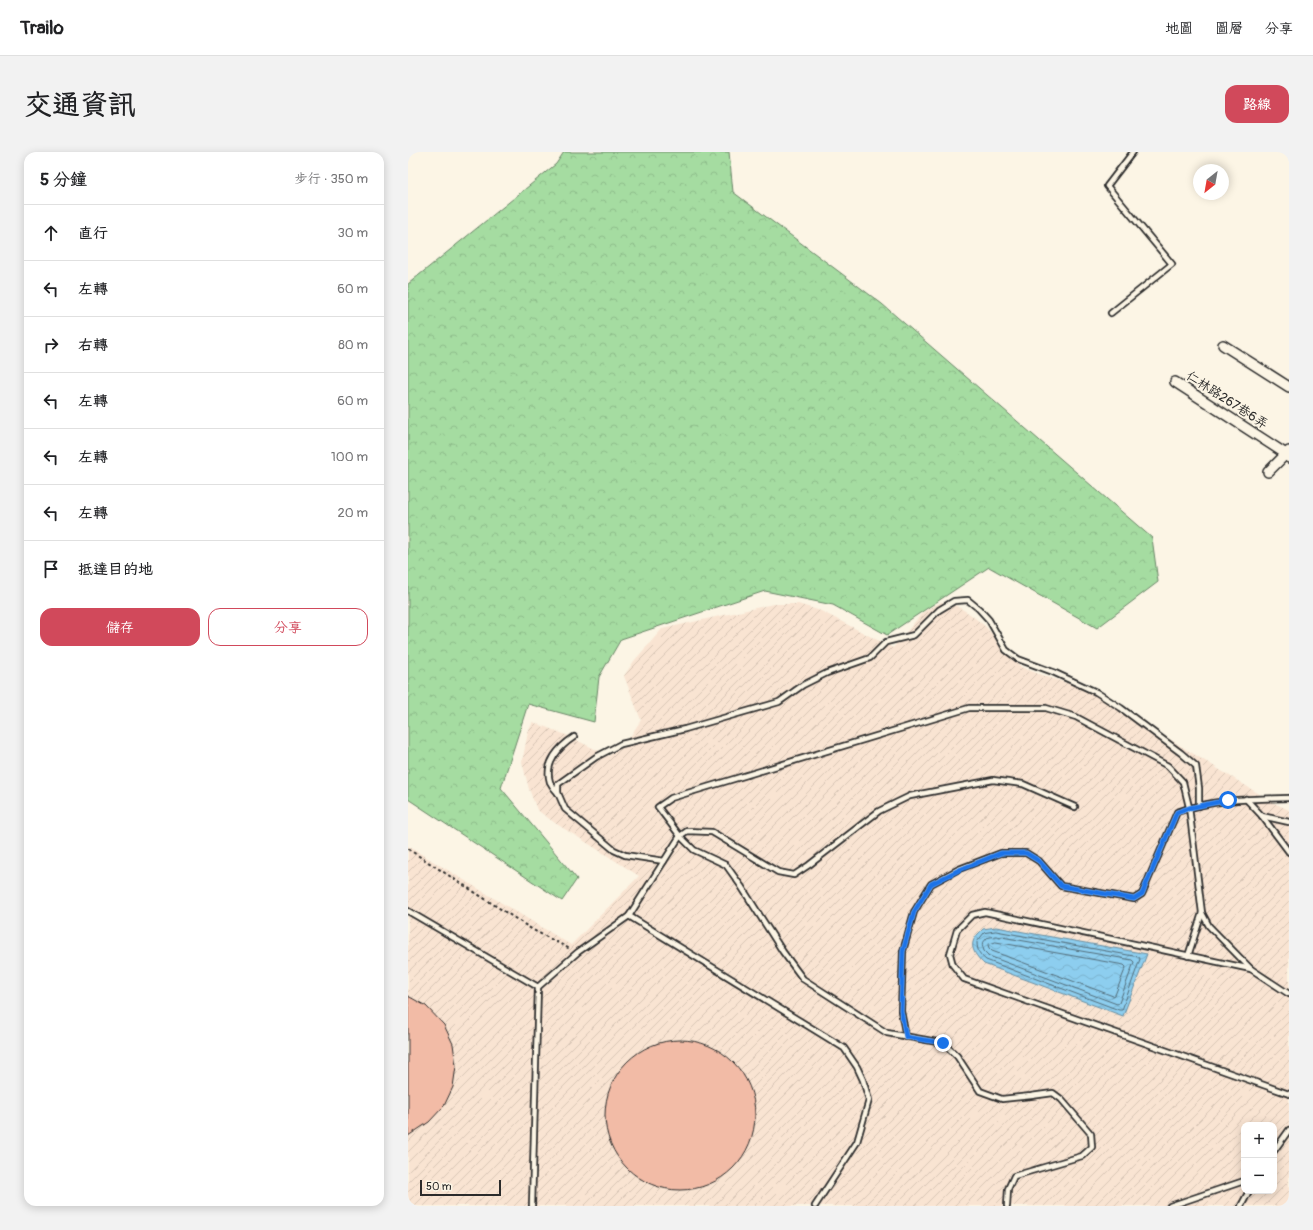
<!DOCTYPE html>
<html lang="zh-TW">
<head>
<meta charset="utf-8">
<style>
  :root { --surface:#fff; --page:#f2f2f2; --text:#202124; --muted:#757577; --line:#e0e0e0; --accent:#d1495b }
  body { margin:0; font-family:Pangolin,"LXGW WenKai TC",sans-serif; background:var(--page); color:var(--text) }
  .controls { position:absolute; right:12px; bottom:12px; display:grid; overflow:hidden; border-radius:8px; box-shadow:0 2px 10px #0003 }
  .controls button { width:36px; height:36px; display:grid; place-items:center; padding:0; border:0; border-bottom:1px solid var(--line); background:var(--surface); color:var(--text); font:20px sans-serif }
  .compass { position:absolute; left:785px; top:12px; width:36px; height:36px; border-radius:50%; background:var(--surface); box-shadow:0 2px 10px #0003; rotate:211deg }
  .scale { position:absolute; left:12px; bottom:10px; width:81px; box-sizing:border-box; padding-left:4px; border:2px solid #2b2b2b; border-top:0; font-size:11px; line-height:14px; white-space:nowrap; color:#2b2b2b; -webkit-text-stroke:3px #fcf5e5; paint-order:stroke }
  .stop { position:absolute; width:12px; height:12px; margin:-9px; border:3px solid #1a73e8; border-radius:50%; background:#fff }
  .stop.end { background:#1a73e8; border-color:#fff; box-shadow:0 1px 4px #0008 }
  .list { margin:0; padding:0; list-style:none }
  h2 { display:flex; justify-content:space-between; align-items:center; height:52px; margin:0; padding:0 16px; font-size:17px }
  h2 small { font-size:13px; font-weight:400; color:var(--muted) }
  .list li { display:grid; grid-template-columns:26px 1fr auto; gap:12px; align-items:center; box-sizing:border-box; height:56px; padding:0 16px; border-top:1px solid var(--line) }
  .list b { display:block; font-size:15px; white-space:nowrap }
  .list em { font-size:13px; font-style:normal; color:var(--muted) }
  .actions { display:flex; gap:8px; padding:12px 16px }
  .actions a { flex:1; padding:9px 0; border:1px solid var(--accent); border-radius:12px; text-align:center; font-size:14px; color:var(--accent) }
  .actions .main { background:var(--accent); color:#fff }
  .icon { flex:none; width:22px; height:22px; fill:none; stroke:currentColor; stroke-width:2; stroke-linecap:round; stroke-linejoin:round }
  .map { position:relative; flex:none; width:881px; height:1054px; overflow:hidden; border-radius:12px }
  header { display:flex; align-items:center; gap:24px; box-sizing:border-box; height:56px; padding:0 20px; background:var(--surface); border-bottom:1px solid var(--line) }
  header strong { font-size:19px }
  nav { display:flex; gap:22px; margin-inline-start:auto; font-size:14px }
  .intro { display:flex; align-items:center; justify-content:space-between; box-sizing:border-box; height:96px; padding:0 24px }
  h1 { margin:0; font-size:28px }
  .button { padding:10px 18px; border-radius:12px; background:var(--accent); color:#fff; font-size:14px; font-weight:700 }
  main { display:flex; gap:24px; padding:0 24px }
  aside { flex:1; background:var(--surface); border-radius:12px; box-shadow:0 2px 10px #0003 }
  .map>svg:first-child { display:block }
  .industrial { fill:url(#industrial-furrows); fill-rule:evenodd }
  .forest { fill:url(#forest-crowns); stroke:#688466 }
  .water { fill:url(#water-waves); stroke:#668da1 }
  .lines { fill:none; stroke-linecap:round; stroke-linejoin:round }
  .shore { stroke:#526c79; stroke-width:1 }
  .building { fill:#f2bba6; stroke:#2b2b2b }
  .service-casing { stroke:#2b2b2b; stroke-width:8 }
  .minor-casing { stroke:#2b2b2b; stroke-width:12 }
  .path { stroke:#2b2b2b; stroke-width:2; stroke-dasharray:3 3; stroke-linecap:butt }
  .service { stroke:#fcf5e5; stroke-width:4.5 }
  .minor { stroke:#fcf5e5; stroke-width:9 }
  .route { stroke:#1a73e8; stroke-width:5 }
  .labels { text-anchor:middle; dominant-baseline:central; stroke-width:4; stroke-linejoin:round; paint-order:stroke }
  .street-label { font-size:13px; fill:#2b2b2b; stroke:#fcf5e5 }
</style>
</head>
<body>
<header>
<strong>Trailo</strong>
<nav><a>地圖</a><a>圖層</a><a>分享</a></nav>
</header>
<div class="intro"><h1>交通資訊</h1><a class="button">路線</a></div>
<main>
<aside>
<h2>5 分鐘<small>步行 · 350 m</small></h2>
<ul class="list">
<li><svg class="icon" aria-label="ahead" viewBox="0 0 24 24"><path d="M12 20V5M6 11l6-6 6 6"/></svg><div><b>直行</b></div><em>30 m</em></li>
<li><svg class="icon" aria-label="left" viewBox="0 0 24 24"><path d="M17 20v-9H6M10 6l-5 5 5 5"/></svg><div><b>左轉</b></div><em>60 m</em></li>
<li><svg class="icon" aria-label="right" viewBox="0 0 24 24"><path d="M7 20v-9h11M14 6l5 5-5 5"/></svg><div><b>右轉</b></div><em>80 m</em></li>
<li><svg class="icon" aria-label="left" viewBox="0 0 24 24"><path d="M17 20v-9H6M10 6l-5 5 5 5"/></svg><div><b>左轉</b></div><em>60 m</em></li>
<li><svg class="icon" aria-label="left" viewBox="0 0 24 24"><path d="M17 20v-9H6M10 6l-5 5 5 5"/></svg><div><b>左轉</b></div><em>100 m</em></li>
<li><svg class="icon" aria-label="left" viewBox="0 0 24 24"><path d="M17 20v-9H6M10 6l-5 5 5 5"/></svg><div><b>左轉</b></div><em>20 m</em></li>
<li><svg class="icon" aria-label="arrive" viewBox="0 0 24 24"><path d="M6 21V4h12l-3 4 3 4H6"/></svg><div><b>抵達目的地</b></div></li>
</ul>
<div class="actions"><a class="main">儲存</a><a>分享</a></div>
</aside>
<div class="map">
<svg width="881" height="1054" viewBox="0 0 881 1054">
  <defs>
    <pattern id="industrial-furrows" width="10" height="10" patternUnits="userSpaceOnUse"><rect width="10" height="10" fill="#f9e4d2"/><path d="M-1 1l2-2M0 10L10 0M9 11l2-2" fill="none" stroke="#d6c4b4"/></pattern>
    <pattern id="forest-crowns" width="20" height="18" patternUnits="userSpaceOnUse"><rect width="20" height="18" fill="#a5dca1"/><path d="M2 6a3 3 0 1 1 6 0M12 15a3 3 0 1 1 6 0" fill="none" stroke="#8ebd8b"/></pattern>
    <pattern id="water-waves" width="16" height="10" patternUnits="userSpaceOnUse"><rect width="16" height="10" fill="#8dceef"/><path d="M0 5q4-4 8 0t8 0" fill="none" stroke="#7ab1cd"/></pattern>
  </defs>
  <rect width="100%" height="100%" fill="#fcf5e5"/>
  <filter id="ink" filterUnits="userSpaceOnUse"><feTurbulence type="fractalNoise" baseFrequency=".025" numOctaves="2"/><feDisplacementMap in="SourceGraphic" scale="8" xChannelSelector="R" yChannelSelector="G"/><feConvolveMatrix kernelMatrix="1 2 1 2 8 2 1 2 1" color-interpolation-filters="sRGB"/></filter>
  <g filter="url(#ink)">
    <path class="industrial" d="M 533,450 L 549,454 L 562,462 L 578,475 L 613,515 L 636,524 L 675,536 L 699,549 L 866,651 L 881,658 L 881,1054 L 0,1054 L 0,694 L 163,793 L 231,724 L 189,697 L 147,671 L 129,658 L 121,637 L 114,610 L 120,580 L 125,570 L 158,583 L 201,604 L 220,588 L 233,568 L 216,524 L 226,509 L 254,477 L 365,452 L 390,452 L 413,459 L 485,496 L 515,460 ZM 836,973 L 866,973 L 866,1039 L 836,1039 Z"/>
    <polygon class="forest" points="156,0 321,0 325,40 474,152 744,386 750,430 689,476 581,415 479,483 425,453 357,439 213,487 191,525 186,570 120,552 93,636 169,727 154,749 0,647 0,132 148,12"/>
    <path class="water" d="M 588,775 L 739,802 L 715,864 L 576,812 C 567,803 559,793 570,782 C 571,781 574,778 575,777 C 579,776 584,776 588,775 Z"/>
    <g class="lines">
      <g class="shore">
        <path d="M 588,779 L 731,805 L 732,807 L 714,858 L 711,858 L 578,808 C 572,803 569,799 569,790 L 576,781 Z"/>
        <polygon points="588,784 724,808 726,810 711,851 709,852 581,804 576,799 574,792 579,786"/>
        <polygon points="588,790 716,813 718,815 707,843 705,844 584,799 581,796 580,793"/>
      </g>
    </g>
    <g class="building">
      <polygon points="0,844 18,854 36,873 45,892 48,914 45,935 36,954 21,970 0,984"/>
      <circle cx="272" cy="963" r="75"/>
    </g>
    <g class="lines">
      <g class="service-casing">
        <g id="service">
          <polyline points="703,161 764,112 699,34 725,0"/>
          <path d="M 150,641 C 147,638 144,634 142,630 C 136,611 151,595 166,585"/>
          <polyline points="838,647 854,664 881,700"/>
          <polyline points="854,664 881,670"/>
          <polyline points="256,709 217,703 206,698 157,657 150,641 150,632 188,605 213,592 277,577 371,550 395,533 419,521 462,506 478,490 506,483 531,458 546,449 560,448 571,457 581,468 598,498 610,507 645,520 688,540 713,556 773,601 788,614 791,636 791,654"/>
          <polyline points="0,759 130,835"/>
          <polyline points="221,764 436,896 449,915 455,928 461,948 449,990 407,1054"/>
          <polyline points="780,804 794,761"/>
          <polyline points="881,842 843,817 577,760 564,763 549,778 542,802 545,813 556,827 881,942"/>
          <path d="M 498,885 L 493,859 L 495,799 L 506,760 L 523,732 L 551,717 L 593,701 L 618,701 L 631,709 L 653,734 L 726,747 L 734,742 L 769,660 C 805,647 843,647 881,646"/>
          <polyline points="866,999 881,978"/>
          <polyline points="124,1054 130,835 170,800 221,764 272,684 279,679 304,680 370,720 386,723 401,713 471,659 502,644 585,628 615,632 667,655"/>
          <polyline points="599,1054 600,1037 606,1024 674,1004 684,995 683,982 653,947 645,941 623,944 594,947 572,939 549,904 535,891 479,881 395,827 375,800 333,734 318,713 286,698 272,684 250,655 263,646 561,556 638,556 668,565 760,614 775,630 781,655 794,761 801,774 843,817"/>
          <polyline points="762,1054 836,1029"/>
          <polyline points="833,1054 841,1039"/>
        </g>
      </g>
      <g class="minor-casing">
        <g id="minor">
          <polyline points="815,193 881,235"/>
          <polyline points="767,230 878,302 881,306"/>
          <polyline points="860,320 881,299"/>
        </g>
      </g>
      <polyline class="path" points="0,697 125,778 162,797"/>
      <use href="#service" class="service"/>
      <use href="#minor" class="minor"/>
    </g>
  </g>
  <g class="lines" filter="url(#ink)">
    <polyline class="route" points="535,891 498,885 493,859 495,799 506,760 523,732 551,718 593,701 618,701 631,709 653,734 726,747 734,742 769,660 781,656 820,648"/>
  </g>
  <g class="labels">
    <g class="street-label">
      <text transform="translate(819 248) rotate(33)">仁林路267巷6弄</text>
    </g>
  </g>
</svg>
<div class="controls">
<button>+</button>
<button>−</button>
</div>
<svg class="compass" viewBox="-18 -18 36 36"><path d="M0-13l5 13h-10z" fill="#e53935"/><path d="M0 13l5-13h-10z" fill="#757577"/></svg>
<div class="scale">50 m</div>
<div class="stop" style="left:820px;top:648px"></div>
<div class="stop end" style="left:535px;top:891px"></div>
</div>
</main>
</body>
</html>
